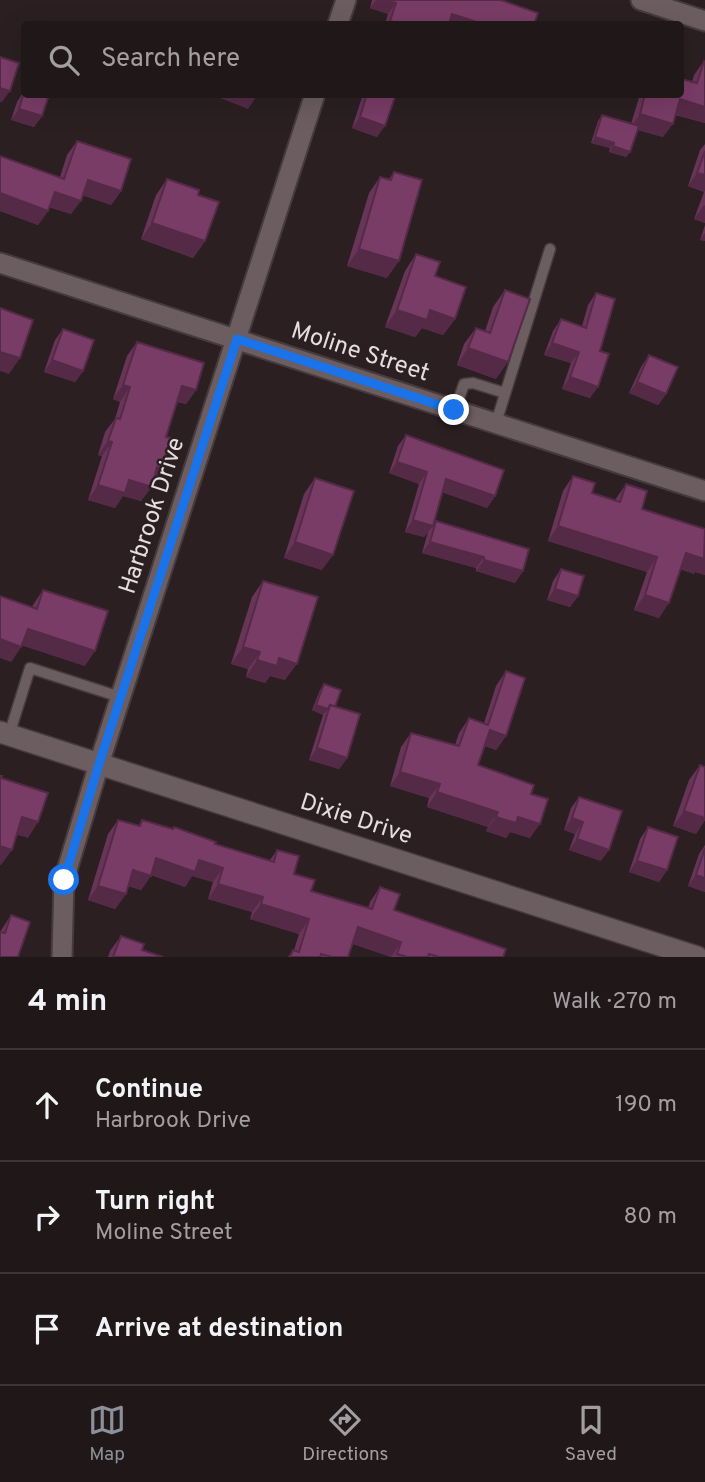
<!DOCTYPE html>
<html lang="en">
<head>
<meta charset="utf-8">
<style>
  :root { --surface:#201719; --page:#2d2426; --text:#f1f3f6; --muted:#a29fa2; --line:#3d3638; --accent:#8c9099 }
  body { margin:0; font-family:Overpass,sans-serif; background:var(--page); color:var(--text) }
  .stop { position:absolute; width:21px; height:21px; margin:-16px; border:5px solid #1a73e8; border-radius:50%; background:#fff }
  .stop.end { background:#1a73e8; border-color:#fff; box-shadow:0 2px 7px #0008 }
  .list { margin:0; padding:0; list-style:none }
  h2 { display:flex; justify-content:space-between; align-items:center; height:91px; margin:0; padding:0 28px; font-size:30px }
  h2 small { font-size:23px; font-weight:400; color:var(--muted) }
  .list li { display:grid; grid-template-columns:46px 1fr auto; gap:21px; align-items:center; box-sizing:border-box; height:112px; padding:0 28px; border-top:2px solid var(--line) }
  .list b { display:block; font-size:26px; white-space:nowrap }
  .list p { margin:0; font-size:23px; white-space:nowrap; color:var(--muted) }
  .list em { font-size:23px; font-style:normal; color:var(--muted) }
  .icon { flex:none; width:38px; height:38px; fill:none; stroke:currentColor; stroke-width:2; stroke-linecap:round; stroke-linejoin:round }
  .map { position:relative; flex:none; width:705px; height:957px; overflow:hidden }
  .search { position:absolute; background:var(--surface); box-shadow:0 7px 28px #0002; left:21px; right:21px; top:21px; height:77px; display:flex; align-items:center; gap:18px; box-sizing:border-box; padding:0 24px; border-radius:7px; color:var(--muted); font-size:26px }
  .sheet { height:427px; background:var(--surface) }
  nav { display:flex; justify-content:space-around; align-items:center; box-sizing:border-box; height:98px; border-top:2px solid var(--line); background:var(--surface); font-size:19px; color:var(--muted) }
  nav a { display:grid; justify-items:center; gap:4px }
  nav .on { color:var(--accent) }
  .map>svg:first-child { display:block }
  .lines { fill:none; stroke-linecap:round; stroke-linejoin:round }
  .lane-casing { stroke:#453b3e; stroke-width:13 }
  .street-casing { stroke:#453b3e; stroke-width:23 }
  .secondary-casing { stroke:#453b3e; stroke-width:24 }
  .lane { stroke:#6c5d60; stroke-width:10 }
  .street { stroke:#6c5d60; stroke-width:19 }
  .secondary { stroke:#6c5d60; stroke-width:21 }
  .wall { fill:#683458 }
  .shaded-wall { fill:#552a47 }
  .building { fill:#793c66; stroke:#552a47; stroke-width:2 }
  .route { stroke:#1a73e8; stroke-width:9 }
  .labels { text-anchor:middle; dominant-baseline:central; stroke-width:5; stroke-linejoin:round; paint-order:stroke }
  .street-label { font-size:24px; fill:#e5dddf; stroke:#2b1f21 }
</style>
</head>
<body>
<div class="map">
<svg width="705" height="957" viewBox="0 0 705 957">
  <rect width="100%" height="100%" fill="#2b1f21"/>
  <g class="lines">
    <g class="lane-casing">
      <g id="lane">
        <polyline points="455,410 464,384 473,383 505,393"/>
        <polyline points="496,423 550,249"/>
        <polyline points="9,735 30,668 120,697"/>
      </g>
    </g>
    <g class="street-casing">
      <g id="street">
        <polyline points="641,0 705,21"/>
        <polyline points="338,24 346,0"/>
        <polyline points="0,263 705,491"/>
        <polyline points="62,957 64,880 99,764 315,94"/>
      </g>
    </g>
    <g class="secondary-casing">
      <polyline id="secondary" points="0,732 697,957"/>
    </g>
    <use href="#lane" class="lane"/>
    <use href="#street" class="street"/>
    <use href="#secondary" class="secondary"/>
  </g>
  <g class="wall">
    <polygon points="372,0 501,0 534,24 385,24 388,14 370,8"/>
    <polygon points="704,61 705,123 675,115 663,137 638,130 630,152 626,157 609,152 610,148 591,143 598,121 602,115 631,124 640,94 681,94 692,82 694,75"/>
    <polygon points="24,91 42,116 34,127 11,120 17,102"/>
    <polygon points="363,94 396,94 377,137 352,128"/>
    <polygon points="77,141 121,191 111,205 83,195 71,214 49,207 48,211 38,225 0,211 0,156 60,177 67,155"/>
    <polygon points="705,144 705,223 694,219 704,192 688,186 700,150"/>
    <polygon points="394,172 387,278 347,266 369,193 380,177 389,179"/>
    <polygon points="167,179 198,195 205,241 193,258 141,239 156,195"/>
    <polygon points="705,225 705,241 700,240"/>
    <polygon points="416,254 435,276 455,319 443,335 422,328 415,337 385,327 405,271"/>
    <polygon points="505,290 496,379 457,365 464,344 476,328 485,331 493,307"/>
    <polygon points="596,293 600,351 590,398 562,389 571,363 544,355 553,331 561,319 582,326 588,305"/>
    <polygon points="63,329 83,371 75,382 44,372 55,340"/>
    <polygon points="137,342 196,390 186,404 177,402 166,437 161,469 141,501 123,496 115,508 88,500 102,456 98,455 105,432 115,419 120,402 113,399 127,356"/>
    <polygon points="649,355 666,394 658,405 629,393 641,367"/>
    <polygon points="406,435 495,496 487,508 442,492 433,526 436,521 523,571 515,583 476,571 476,568 422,553 428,532 424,537 405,532 419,484 389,473 398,446"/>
    <polygon points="573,476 592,493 615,500 626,484 642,509 705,529 705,575 695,572 694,574 680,569 659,618 634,610 647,572 548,541 563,491"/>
    <polygon points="315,478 322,570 284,558 304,494"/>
    <polygon points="561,569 578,596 570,607 547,600 553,581"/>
    <polygon points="263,581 285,680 270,676 265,683 246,677 248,669 231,664 252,597"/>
    <polygon points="43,590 85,666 22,645 11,662 33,605"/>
    <polygon points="506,671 506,736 496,750 485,746 478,765 531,794 530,838 510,832 506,838 486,831 488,827 427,807 429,798 390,786 401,747 411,733 455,745 459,733 469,718 484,723 496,686"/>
    <polygon points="324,684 335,707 347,758 339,769 309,760 323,715 312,710 320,690"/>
    <polygon points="700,765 705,767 705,820 696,834 673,826 689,780"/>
    <polygon points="579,797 601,861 569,850 575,834 564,830 571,808"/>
    <polygon points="118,820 138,826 142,820 173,829 174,827 215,844 270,860 277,850 294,874 311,891 368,908 370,902 380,887 394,910 503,957 391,957 353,944 348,957 288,957 293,950 294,950 299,934 250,919 252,912 208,899 213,882 192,876 185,887 151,875 141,890 128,886 126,894 115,909 88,900 108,834"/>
    <polygon points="648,827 667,870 659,882 629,872 640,839"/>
    <polygon points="705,845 705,892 688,886 699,854"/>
    <polygon points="11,915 18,957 0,932"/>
    <polygon points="121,936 142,950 163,957 108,957 110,951"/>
  </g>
  <g class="shaded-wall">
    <polygon points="376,0 386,0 396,3 388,14 370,8"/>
    <polygon points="452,14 483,24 444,24"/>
    <polygon points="0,88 10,91 2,102 0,102"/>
    <polygon points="210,94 248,94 256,97 248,109"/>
    <polygon points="680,99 705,107 705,123 670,113"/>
    <polygon points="19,109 42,116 34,127 11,120"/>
    <polygon points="640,114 673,124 663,137 630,128"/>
    <polygon points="360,117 385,126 377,137 352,128"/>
    <polygon points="595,137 614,143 610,148 591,143"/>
    <polygon points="613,146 630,152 626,157 609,152"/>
    <polygon points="697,173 705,175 705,190 704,192 688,186"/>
    <polygon points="88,180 121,191 111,205 78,194"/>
    <polygon points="55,192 81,201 71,214 45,206"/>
    <polygon points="0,193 48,211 38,225 0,211"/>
    <polygon points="704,205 705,206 705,223 694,219"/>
    <polygon points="152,223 205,241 193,258 141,239"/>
    <polygon points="705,233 705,241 700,240"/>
    <polygon points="359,249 399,261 387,278 347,266"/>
    <polygon points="397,310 430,310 455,319 443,335 422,328 415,337 385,327"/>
    <polygon points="552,343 579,352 571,363 544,355"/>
    <polygon points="468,348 508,362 496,379 457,365"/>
    <polygon points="0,352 20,358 9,374 0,371"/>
    <polygon points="52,360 83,371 75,382 44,372"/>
    <polygon points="570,377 598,387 590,398 562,389"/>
    <polygon points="637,382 666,394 658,405 629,393"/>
    <polygon points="123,385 130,387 120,402 113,399"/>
    <polygon points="182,386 196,390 186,404 172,400"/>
    <polygon points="108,441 112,442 102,456 98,455"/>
    <polygon points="397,462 427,472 419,484 389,473"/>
    <polygon points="157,467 161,469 151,483"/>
    <polygon points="446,479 495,496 487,508 438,491"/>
    <polygon points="129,480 152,487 141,501 123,496 115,508 88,500 98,485"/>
    <polygon points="413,520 433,526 424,537 405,532"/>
    <polygon points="558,526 657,557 647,572 548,541"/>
    <polygon points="295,542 333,555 322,570 284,558"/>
    <polygon points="430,542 484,557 476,568 422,553"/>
    <polygon points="686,553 705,557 705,575 695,572 694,574 676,567"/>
    <polygon points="484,560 523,571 515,583 476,571"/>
    <polygon points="555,589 578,596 570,607 547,600"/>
    <polygon points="645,595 669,603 659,618 634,610"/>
    <polygon points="28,629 95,651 85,666 17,644"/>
    <polygon points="0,639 21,647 11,662 0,658"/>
    <polygon points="243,647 260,652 248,669 231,664"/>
    <polygon points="279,658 297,664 285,680 270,676 265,683 246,677 257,660"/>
    <polygon points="316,705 328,709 323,715 312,710"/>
    <polygon points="490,730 506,736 496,750 480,745"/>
    <polygon points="317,748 347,758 339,769 309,760"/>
    <polygon points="400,772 440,784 429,798 390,786"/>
    <polygon points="437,792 498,812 488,827 427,807"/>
    <polygon points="684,811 705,818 705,820 696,834 673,826"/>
    <polygon points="22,817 38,822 28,838 11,833"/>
    <polygon points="496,817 518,817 540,824 530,838 510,832 506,838 486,831"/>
    <polygon points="572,818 583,822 575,834 564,830"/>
    <polygon points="577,839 609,850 601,861 569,850"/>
    <polygon points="0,846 12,850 1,865 0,865"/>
    <polygon points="156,858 199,860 223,868 213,882 192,876 185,887 146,873"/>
    <polygon points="637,861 667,870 659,882 629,872"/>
    <polygon points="133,870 151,876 141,890 123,884"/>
    <polygon points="696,875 705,878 705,892 688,886"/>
    <polygon points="218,884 263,897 252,912 208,899"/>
    <polygon points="98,886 126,894 115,909 88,900"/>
    <polygon points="261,904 309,919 299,934 250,919"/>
    <polygon points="358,927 401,942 391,957 347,942"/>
  </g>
  <g class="building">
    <polygon points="386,0 501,0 538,13 534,24 483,24 452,14 449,24 399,24 390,21 396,3"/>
    <polygon points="0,57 19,63 10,91 0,88"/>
    <polygon points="704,61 705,62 705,107 680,99 673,124 640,114 645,94 681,94 681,79 697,83"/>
    <polygon points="24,92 24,94 38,94 48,98 42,116 19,109"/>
    <polygon points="367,94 396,94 385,126 360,117"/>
    <polygon points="602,115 639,126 630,152 613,146 614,143 595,137"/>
    <polygon points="77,141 131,159 121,191 88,180 81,201 55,192 48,211 0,193 0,156 64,179"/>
    <polygon points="705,151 705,175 697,173"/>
    <polygon points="394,172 422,180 399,261 359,249 380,177 391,180"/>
    <polygon points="167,179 199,190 198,195 219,202 205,241 152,223"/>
    <polygon points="416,254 440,262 435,276 466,287 455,319 430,310 427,320 397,310"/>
    <polygon points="505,290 530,299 508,362 468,348 476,328 490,333"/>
    <polygon points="596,293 615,299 600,351 609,354 598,387 570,377 579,352 552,343 561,319 586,328"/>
    <polygon points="0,308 33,320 20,358 0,352"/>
    <polygon points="63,329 94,340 83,371 52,360"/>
    <polygon points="137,342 204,363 196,390 182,386 166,437 171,438 161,469 157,467 152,487 129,480 125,493 98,485 112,442 108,441 116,418 120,419 130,387 123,385"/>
    <polygon points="649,355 678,367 666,394 637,382"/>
    <polygon points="406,435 504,470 495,496 446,479 433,526 413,520 427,472 397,462"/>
    <polygon points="573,476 595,483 592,493 620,502 626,484 647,491 642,509 705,529 704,559 686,553 669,603 645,595 657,557 558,526"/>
    <polygon points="315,478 354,491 333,555 295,542"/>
    <polygon points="436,521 529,549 523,571 484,560 484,557 430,542"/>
    <polygon points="561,569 584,576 578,596 555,589"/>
    <polygon points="263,581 318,597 297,664 279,658 277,666 257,660 260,652 243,647"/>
    <polygon points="43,590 108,611 95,651 28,629 21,647 0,639 0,596 37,609"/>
    <polygon points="506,671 525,678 506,736 490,730 478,765 534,785 531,794 548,799 540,824 518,817 516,823 496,817 498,812 437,792 440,784 400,772 411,733 459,746 469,718 488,725"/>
    <polygon points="324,684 341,690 335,707 330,705 328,709 316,705"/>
    <polygon points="330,705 360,714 347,758 317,748"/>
    <polygon points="700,765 705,767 705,818 684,811"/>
    <polygon points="0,776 2,776 1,778 48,793 38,822 22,817 12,850 0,846"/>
    <polygon points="579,797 622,811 609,850 577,839 583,822 572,818"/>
    <polygon points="118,820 140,826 142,820 173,829 174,827 216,842 215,844 274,862 277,850 299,856 294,874 315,880 311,891 372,909 380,887 400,894 394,910 506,949 503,957 439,957 429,954 428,957 407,957 397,954 401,942 358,927 348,957 332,957 321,954 320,957 290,957 293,950 299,952 309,919 261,904 263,897 218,884 223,868 199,860 195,872 156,858 151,876 133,870 126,894 98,886"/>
    <polygon points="648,827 678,837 667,870 637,861"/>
    <polygon points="705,848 705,878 696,875"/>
    <polygon points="11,915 30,922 18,957 0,957 0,932 5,933"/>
    <polygon points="121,936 144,944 142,950 163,957 113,957"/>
  </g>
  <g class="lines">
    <polyline class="route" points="64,880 99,764 237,339 454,410"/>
  </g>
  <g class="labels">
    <g class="street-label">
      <text transform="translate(360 353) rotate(18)">Moline Street</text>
      <text transform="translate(153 516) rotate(-72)">Harbrook Drive</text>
      <text transform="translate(356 820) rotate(18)">Dixie Drive</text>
    </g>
  </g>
</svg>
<div class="stop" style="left:64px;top:880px"></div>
<div class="stop end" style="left:454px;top:410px"></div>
<div class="search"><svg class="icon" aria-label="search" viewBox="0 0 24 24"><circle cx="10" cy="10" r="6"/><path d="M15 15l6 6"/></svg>Search here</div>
</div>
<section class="sheet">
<h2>4 min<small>Walk · 270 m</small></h2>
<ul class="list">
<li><svg class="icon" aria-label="ahead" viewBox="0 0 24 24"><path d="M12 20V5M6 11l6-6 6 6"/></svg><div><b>Continue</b><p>Harbrook Drive</p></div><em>190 m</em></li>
<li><svg class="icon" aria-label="right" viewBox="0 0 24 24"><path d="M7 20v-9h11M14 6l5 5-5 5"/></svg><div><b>Turn right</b><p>Moline Street</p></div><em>80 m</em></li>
<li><svg class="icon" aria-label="arrive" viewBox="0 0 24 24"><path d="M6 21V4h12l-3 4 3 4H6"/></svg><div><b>Arrive at destination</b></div></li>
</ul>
</section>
<nav>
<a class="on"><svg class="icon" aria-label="map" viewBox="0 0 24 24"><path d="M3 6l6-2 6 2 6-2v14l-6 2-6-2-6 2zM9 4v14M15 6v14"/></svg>Map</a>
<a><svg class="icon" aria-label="directions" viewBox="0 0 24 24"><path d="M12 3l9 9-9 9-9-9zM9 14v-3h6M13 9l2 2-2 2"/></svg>Directions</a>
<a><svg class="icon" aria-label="saved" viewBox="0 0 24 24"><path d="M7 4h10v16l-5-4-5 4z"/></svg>Saved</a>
</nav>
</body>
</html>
